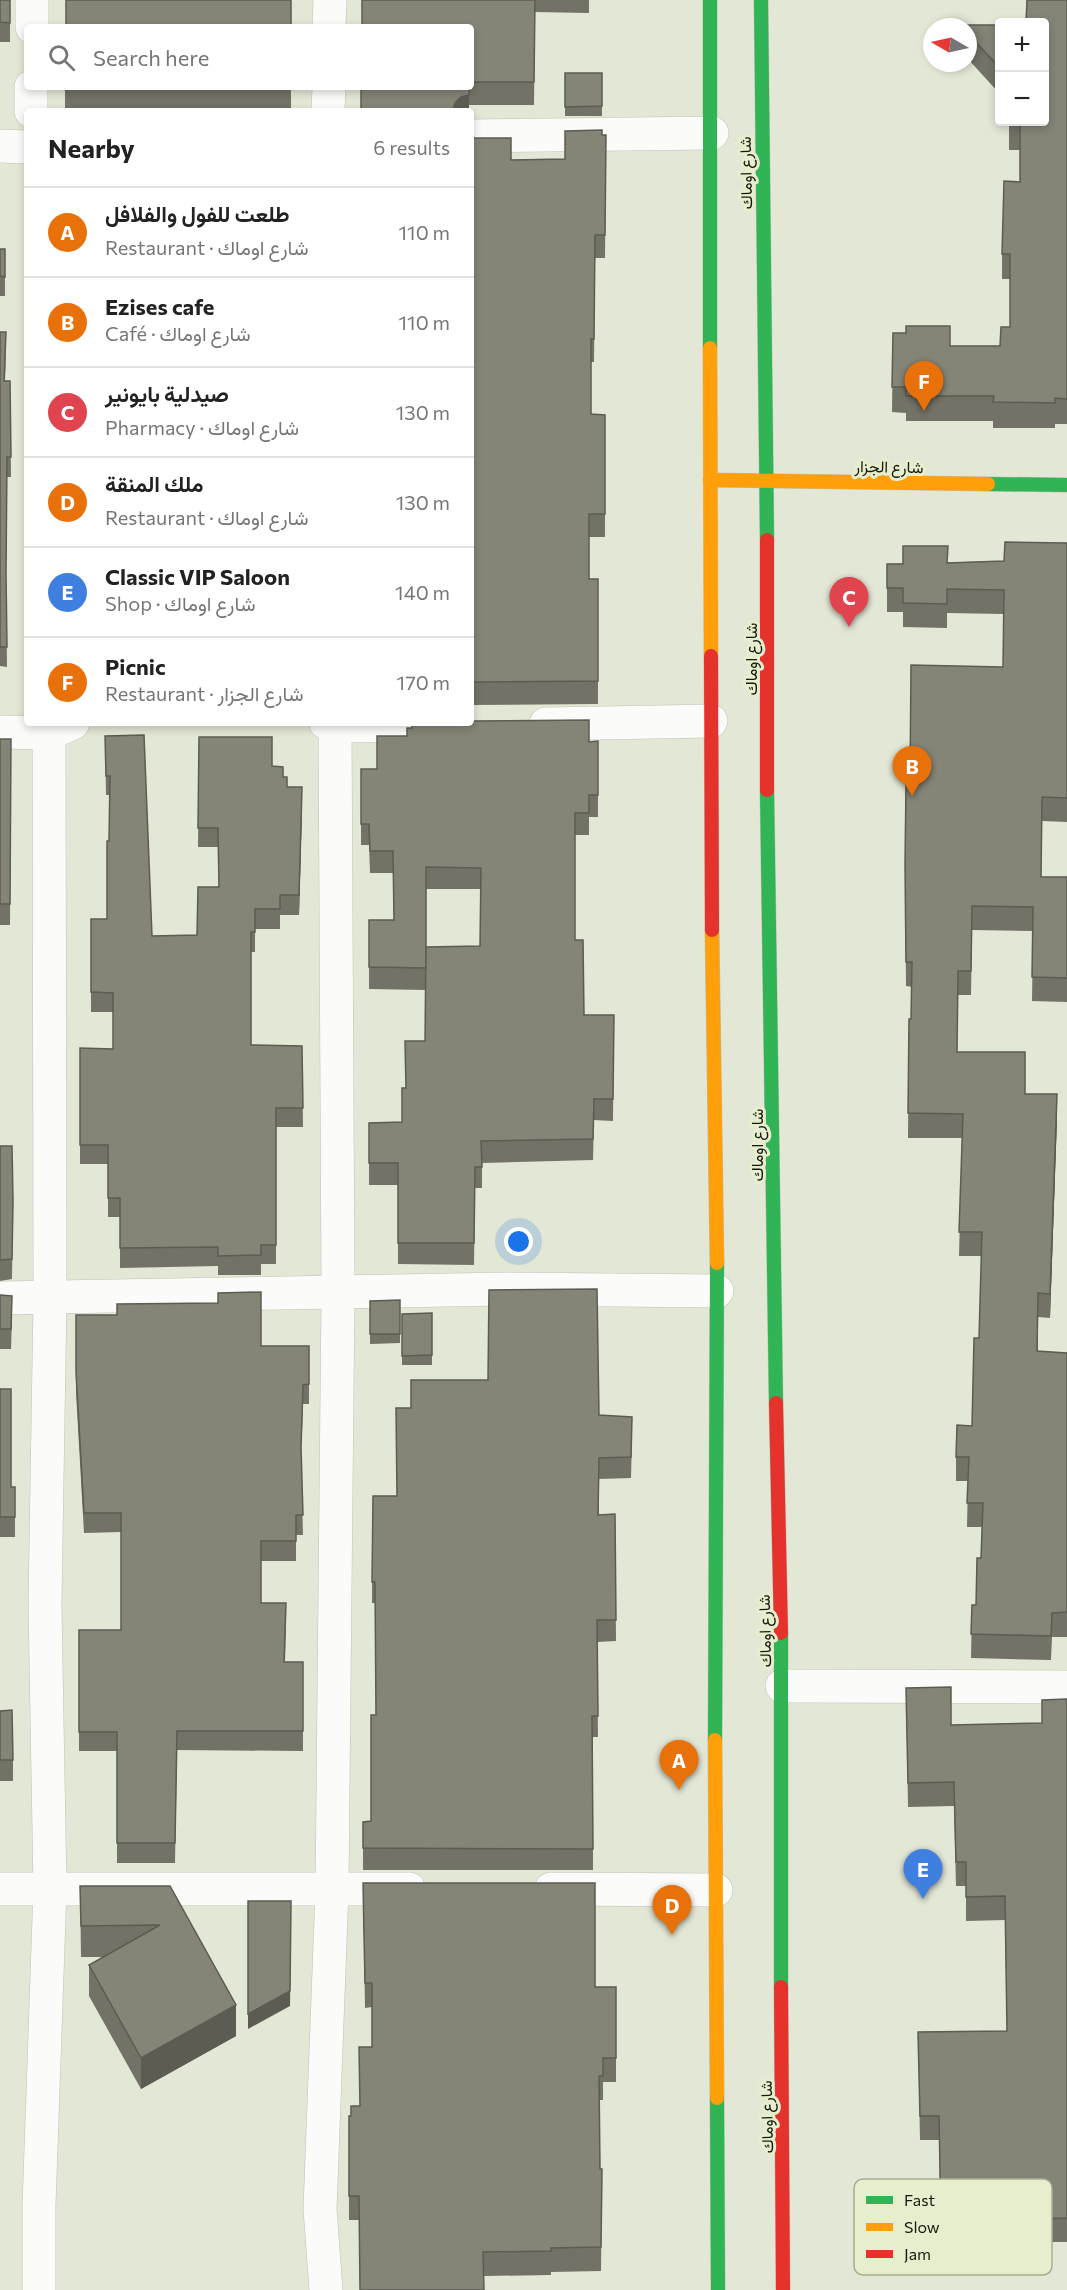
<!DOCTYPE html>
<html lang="en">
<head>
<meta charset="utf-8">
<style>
  :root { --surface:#fff; --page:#f2f2f2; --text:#222; --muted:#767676; --line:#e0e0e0; --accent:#5e6053 }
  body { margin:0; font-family:Commissioner,Vazirmatn,sans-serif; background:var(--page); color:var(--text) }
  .controls { position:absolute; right:18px; top:18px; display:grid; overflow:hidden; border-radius:6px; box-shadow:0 3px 9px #0003 }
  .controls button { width:54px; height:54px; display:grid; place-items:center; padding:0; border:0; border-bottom:2px solid var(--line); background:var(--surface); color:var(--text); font:30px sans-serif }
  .compass { position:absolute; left:923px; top:18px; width:54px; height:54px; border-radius:50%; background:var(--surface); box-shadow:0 3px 9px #0003; rotate:279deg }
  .you { position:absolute; left:519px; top:1242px; width:21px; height:21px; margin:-15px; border:4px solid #fff; border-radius:50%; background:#1a73e8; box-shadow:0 0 0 9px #1a73e833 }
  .badge { display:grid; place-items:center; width:39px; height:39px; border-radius:50%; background:var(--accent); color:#fff; font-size:20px; font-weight:700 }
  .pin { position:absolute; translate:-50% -50px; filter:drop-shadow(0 2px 3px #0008) }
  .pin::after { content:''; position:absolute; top:32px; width:21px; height:18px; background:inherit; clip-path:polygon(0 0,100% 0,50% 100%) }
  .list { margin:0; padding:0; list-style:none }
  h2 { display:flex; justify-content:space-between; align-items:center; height:78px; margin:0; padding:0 24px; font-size:26px }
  h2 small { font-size:20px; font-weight:400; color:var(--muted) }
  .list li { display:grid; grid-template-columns:39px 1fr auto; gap:18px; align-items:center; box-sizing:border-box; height:90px; padding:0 24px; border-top:2px solid var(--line) }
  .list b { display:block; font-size:22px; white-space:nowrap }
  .list p { margin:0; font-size:20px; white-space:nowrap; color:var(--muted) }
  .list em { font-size:20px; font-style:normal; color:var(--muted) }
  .icon { flex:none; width:33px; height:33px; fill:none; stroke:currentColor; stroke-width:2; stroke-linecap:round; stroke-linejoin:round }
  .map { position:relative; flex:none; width:1067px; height:2290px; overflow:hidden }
  .search { position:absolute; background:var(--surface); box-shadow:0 3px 9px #0003; left:24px; top:24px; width:450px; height:66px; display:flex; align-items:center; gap:15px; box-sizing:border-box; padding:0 21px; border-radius:6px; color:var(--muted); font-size:22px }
  .panel { position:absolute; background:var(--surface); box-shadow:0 3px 9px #0003; left:24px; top:108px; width:450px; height:618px; border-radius:6px }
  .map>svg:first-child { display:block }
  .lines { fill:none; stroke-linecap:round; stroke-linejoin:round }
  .street-casing { stroke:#bfc2b5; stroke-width:34 }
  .fast-casing { stroke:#bfc2b5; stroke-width:15 }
  .slow-casing { stroke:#bfc2b5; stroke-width:15 }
  .jam-casing { stroke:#bfc2b5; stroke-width:15 }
  .street { stroke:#fbfbf9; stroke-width:33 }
  .fast { stroke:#30b455; stroke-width:14 }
  .slow { stroke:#ff9f0a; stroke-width:14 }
  .jam { stroke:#e5322d; stroke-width:14 }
  .wall { fill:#727266; fill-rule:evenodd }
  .shaded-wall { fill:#5c5c53 }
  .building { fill:#848477; stroke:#5c5c53; stroke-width:1.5 }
  .labels { text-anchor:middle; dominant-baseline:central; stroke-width:6; stroke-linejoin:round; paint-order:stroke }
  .street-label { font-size:16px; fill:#16180d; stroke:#e7eece }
  .key { fill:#e7eece; stroke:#a8ae94; stroke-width:1.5 }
  .key-label { font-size:16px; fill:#16180d }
</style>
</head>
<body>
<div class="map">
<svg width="1067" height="2290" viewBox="0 0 1067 2290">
  <rect width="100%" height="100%" fill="#e3e7d5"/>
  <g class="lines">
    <g class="street-casing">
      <g id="street">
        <polyline points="32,27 32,0"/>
        <polyline points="329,27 330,0"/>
        <polyline points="31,111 31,87"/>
        <polyline points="328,111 329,87"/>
        <polyline points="471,136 712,133"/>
        <polyline points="0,146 27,147"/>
        <polyline points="326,723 335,726 455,725"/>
        <polyline points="546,724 711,721"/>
        <polyline points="0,732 50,733 73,723"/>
        <polyline points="0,1298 505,1289 717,1291"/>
        <polyline points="782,1686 1067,1687"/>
        <polyline points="0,1889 409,1889"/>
        <polyline points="551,1889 716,1890"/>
        <polyline points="39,2290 39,2206 50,1889 45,1605 50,1298 49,723"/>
        <polyline points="326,2290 320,2209 332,1890 338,1293 335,723"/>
      </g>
    </g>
    <g class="fast-casing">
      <g id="fast">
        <polyline points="710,0 710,348"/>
        <polyline points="761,0 767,540"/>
        <polyline points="988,484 1067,485"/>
        <polyline points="767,790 776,1403"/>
        <polyline points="715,1740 717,1263"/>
        <polyline points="781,1987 781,1633"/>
        <polyline points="717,2098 718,2290"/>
      </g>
    </g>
    <g class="slow-casing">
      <g id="slow">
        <polyline points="710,348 711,656"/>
        <polyline points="710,480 988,484"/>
        <polyline points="712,930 717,1263"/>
        <polyline points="715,1740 717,2098"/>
      </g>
    </g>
    <g class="jam-casing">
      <g id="jam">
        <polyline points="767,540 767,790"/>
        <polyline points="711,656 712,930"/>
        <polyline points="776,1403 781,1633"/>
        <polyline points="781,1987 783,2290"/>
      </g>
    </g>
    <use href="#street" class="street"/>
    <use href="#fast" class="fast"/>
    <use href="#slow" class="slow"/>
    <use href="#jam" class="jam"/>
  </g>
  <g class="wall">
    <rect x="0" y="0" width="10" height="42"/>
    <polygon points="362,0 589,0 589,13 535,12 534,105 469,105 361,87 471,87 471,27"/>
    <polygon points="1067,0 1067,424 1055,424 1055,428 993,428 993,421 906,421 906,413 892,412 893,333 950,346 1000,346 1010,327 1010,279 1002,279 1002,254 1020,182 1020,150 1009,150 1009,122 1044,122"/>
    <polygon points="960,25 999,25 999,93 968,59 968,27 960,27"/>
    <rect x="565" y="73" width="37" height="43"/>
    <polygon points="65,87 291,87 291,111 156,109 156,111 65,111"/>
    <polygon points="602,135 606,135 605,258 595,258 594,362 591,362 591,414 605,415 605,537 589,537 589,579 598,579 598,704 471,705 471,138 511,160 565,159"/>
    <rect x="0" y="249" width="5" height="47"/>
    <polygon points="0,332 6,352 5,381 10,381 11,477 7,477 6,581 7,667 0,666"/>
    <polygon points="1067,543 1067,822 1042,821 1041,877 1067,877 1067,1002 1032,1001 1033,931 972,930 971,995 958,995 957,1052 1025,1094 1057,1118 1050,1318 1038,1317 1038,1351 1067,1353 1067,1637 1052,1637 1051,1660 971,1658 972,1605 976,1605 981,1558 982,1527 967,1527 968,1481 956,1481 956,1457 972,1426 979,1338 982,1256 959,1256 962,1138 908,1138 909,1019 911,1019 912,987 906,986 905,865 910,784 1003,667 1004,614 947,613 947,628 903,627 903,612 887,612 887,564 1004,561"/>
    <polygon points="105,736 152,936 197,935 219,887 218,847 198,847 199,737 272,766 283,777 287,787 302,807 299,915 280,915 280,929 255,929 255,952 251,952 251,1045 302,1046 303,1127 276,1127 276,1264 261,1264 261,1275 218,1275 218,1266 120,1268 120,1217 108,1217 108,1164 80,1164 80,1048 113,1049 113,1012 91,1012 91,919 107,919 110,795 106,795"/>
    <polygon points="0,739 11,739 10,925 0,925"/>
    <path d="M 598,741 L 598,817 L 589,817 L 589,835 L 575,835 L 575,940 L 584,1015 L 614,1015 L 613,1121 L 594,1120 L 593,1160 L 482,1163 L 482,1188 L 475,1188 L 474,1265 L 398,1264 L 398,1185 L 369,1185 L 369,1123 L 402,1122 L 406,1088 L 425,1041 L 426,990 L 369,989 L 369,920 L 394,920 L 393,873 L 370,873 L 369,845 L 361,845 L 361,769 L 377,769 ZM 426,889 L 481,889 L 480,946 L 426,978 Z"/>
    <polygon points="0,1146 13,1201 12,1279 0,1281"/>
    <polygon points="0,1295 12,1317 11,1349 0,1349"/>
    <polygon points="400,1300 400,1343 370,1344 370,1301"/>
    <polygon points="432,1313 432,1365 402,1365 402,1314"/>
    <polygon points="76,1315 261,1346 309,1346 309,1404 303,1404 301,1458 303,1535 296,1535 296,1561 261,1561 261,1603 286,1623 285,1662 303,1662 303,1751 177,1750 175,1863 117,1863 117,1751 79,1751 79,1630 121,1630 121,1532 84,1533 76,1392"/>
    <polygon points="0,1389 11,1487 15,1487 15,1537 0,1537"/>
    <polygon points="599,1415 632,1438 631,1478 599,1479 599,1515 615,1514 616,1641 597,1642 598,1737 593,1737 593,1870 363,1870 363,1822 371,1821 376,1715 375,1603 372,1603 372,1582 397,1496"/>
    <polygon points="906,1688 951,1725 1042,1723 1042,1700 1067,1699 1067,2242 1030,2242 1030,2249 993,2250 993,2243 941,2244 939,2140 920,2140 918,2032 1007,2031 1005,1920 966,1921 966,1886 956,1886 954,1806 908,1807"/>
    <polygon points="0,1711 13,1760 13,1781 0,1781"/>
    <polygon points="363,1883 595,1987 616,1987 616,2082 603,2082 603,2100 599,2100 600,2169 602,2169 601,2271 551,2272 551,2275 484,2276 359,2220 349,2220 349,2116 351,2116 360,2106 372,2047 372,2007 365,2008"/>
    <polygon points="80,1886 170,1886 236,2036 141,2089 89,1996 89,1965 103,1957 81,1957"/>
  </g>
  <g class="shaded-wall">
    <polygon points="469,87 469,111 453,111 455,103"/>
    <polygon points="302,787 302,807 299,915 299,895"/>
    <polygon points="1057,1094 1057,1118 1050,1318 1050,1294"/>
    <polygon points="291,1916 290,2006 248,2029 248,2014"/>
    <polygon points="236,2005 236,2036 141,2089 141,2058"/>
  </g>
  <g class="building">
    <polygon points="0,0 10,0 10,23 0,22"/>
    <rect x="66" y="0" width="225" height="27"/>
    <polygon points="362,0 535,0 534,82 471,82 471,27 362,27"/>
    <polygon points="1027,0 1067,0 1067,399 1055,398 1055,403 993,402 994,396 906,396 906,387 892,387 893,333 906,333 906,326 950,326 950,346 1000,346 1001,327 1010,327 1010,254 1002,254 1004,181 1020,182 1020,124 1009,124 1009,122 1044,122 1044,22 1026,22"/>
    <polygon points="960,25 999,25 999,67 968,34 968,27 961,27"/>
    <polygon points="565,73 602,73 602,106 565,107"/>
    <polygon points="65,87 155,87 156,89 65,88"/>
    <polygon points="217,87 291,87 291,88"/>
    <polygon points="361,87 469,87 469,95 461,97 455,103 453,111 361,111"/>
    <polygon points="602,130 602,135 606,135 605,235 595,235 594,339 591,339 591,414 605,415 605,514 589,514 589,579 598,579 598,681 471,682 471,138 511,138 511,160 565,159 565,131"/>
    <polygon points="0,249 5,249 5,277 0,276"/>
    <polygon points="0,332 6,332 4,381 10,381 11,457 7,457 6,573 7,647 0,647"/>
    <polygon points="1005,542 1067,543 1067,798 1042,797 1041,877 1067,877 1067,978 1032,977 1033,907 972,906 971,971 958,971 957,1052 1025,1052 1025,1094 1057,1094 1050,1294 1038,1293 1037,1351 1067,1353 1067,1612 1052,1613 1051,1636 971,1634 972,1605 976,1605 977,1558 981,1558 983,1503 967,1503 969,1457 956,1457 957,1425 972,1426 974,1338 979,1338 982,1232 959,1232 963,1114 908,1113 909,1019 911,1019 912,962 906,962 905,865 906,784 910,784 911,665 1003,667 1004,590 947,589 947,604 903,603 903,588 887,588 887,564 903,564 903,546 948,546 947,563 1004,561"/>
    <polygon points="589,720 589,742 598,741 598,795 589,795 589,813 575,813 575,940 583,940 584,1015 614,1015 613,1099 594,1099 593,1139 481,1141 482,1167 475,1167 474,1243 398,1243 398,1163 369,1163 369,1123 402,1122 402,1088 406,1088 405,1041 425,1041 426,947 480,946 481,868 426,867 426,968 369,967 369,920 394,920 393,851 370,851 369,824 361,824 361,769 377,769 377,736 407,736 407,728 412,728 412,723 471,723 471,721"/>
    <polygon points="144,735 152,936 197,935 198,887 219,887 218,828 198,828 199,737 272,737 272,766 283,767 283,777 287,777 287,787 302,787 299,895 280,895 280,909 255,909 255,932 251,932 251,1045 302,1046 303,1108 276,1108 276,1245 261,1245 261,1255 218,1256 218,1247 120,1248 120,1198 108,1198 108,1145 80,1145 80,1048 113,1049 113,993 91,992 91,919 107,919 107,841 109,841 110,776 106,776 105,736"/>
    <polygon points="0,739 11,739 10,904 0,904"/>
    <polygon points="0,1146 12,1146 13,1201 12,1259 0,1260"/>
    <polygon points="597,1289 599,1415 632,1417 631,1457 599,1458 598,1515 615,1514 616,1620 597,1620 598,1716 592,1716 593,1849 363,1848 363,1822 371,1821 371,1715 376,1715 375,1582 372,1582 373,1496 397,1496 396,1408 411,1408 411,1380 488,1380 489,1290"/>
    <polygon points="261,1292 261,1346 309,1346 309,1384 303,1385 301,1447 303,1515 296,1515 296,1541 261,1541 261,1603 286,1603 284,1662 303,1662 303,1731 177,1731 175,1843 117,1843 117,1732 79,1732 79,1630 121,1630 121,1513 84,1513 76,1372 76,1315 117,1315 117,1304 218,1303 218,1293"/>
    <polygon points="0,1295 12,1296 11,1329 0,1329"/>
    <polygon points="400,1300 400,1334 370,1334 370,1301"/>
    <polygon points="432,1313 432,1355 402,1356 402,1314"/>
    <polygon points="0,1389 11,1389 11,1487 15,1487 15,1517 0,1517"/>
    <polygon points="951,1687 951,1725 1042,1723 1042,1700 1067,1699 1067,2218 1030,2219 1030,2226 993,2226 993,2219 941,2220 939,2116 920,2116 918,2032 1007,2031 1005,1896 966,1897 966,1862 956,1862 954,1782 908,1783 906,1688"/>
    <polygon points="12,1710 13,1760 0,1760 0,1711"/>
    <polygon points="363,1883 595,1883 595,1987 616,1987 616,2058 603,2058 603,2076 599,2076 600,2169 602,2169 601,2247 551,2248 551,2251 483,2252 484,2290 360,2290 359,2196 349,2196 349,2116 351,2116 351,2106 360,2106 359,2047 372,2047 372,1983 365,1983"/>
    <polygon points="80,1886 170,1886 236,2005 141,2058 89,1965 160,1925 81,1926"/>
    <polygon points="248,1901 291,1901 290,1991 248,2014"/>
  </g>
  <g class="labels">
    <g class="street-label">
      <text transform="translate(745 173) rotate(-91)">شارع اوماك</text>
      <text transform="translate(889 466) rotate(1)">شارع الجزار</text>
      <text transform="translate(750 659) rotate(-90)">شارع اوماك</text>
      <text transform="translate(756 1145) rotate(-90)">شارع اوماك</text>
      <text transform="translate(764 1631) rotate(-91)">شارع اوماك</text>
      <text transform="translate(766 2117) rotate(-91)">شارع اوماك</text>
    </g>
  </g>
  <rect x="854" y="2179" width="198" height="96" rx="9" class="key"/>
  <rect x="866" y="2196" width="27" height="8" fill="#30b455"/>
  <rect x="866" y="2223" width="27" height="8" fill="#ff9f0a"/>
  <rect x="866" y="2250" width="27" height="8" fill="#e5322d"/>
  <g class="key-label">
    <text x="904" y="2206">Fast</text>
    <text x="904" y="2233">Slow</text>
    <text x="904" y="2260">Jam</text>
  </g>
</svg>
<div class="controls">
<button>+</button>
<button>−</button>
</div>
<svg class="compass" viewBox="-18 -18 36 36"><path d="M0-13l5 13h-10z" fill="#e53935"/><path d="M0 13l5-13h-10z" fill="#767676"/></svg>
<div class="you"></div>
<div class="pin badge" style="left:679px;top:1790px;background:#e8710a">A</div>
<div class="pin badge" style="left:912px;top:796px;background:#e8710a">B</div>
<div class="pin badge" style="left:849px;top:627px;background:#e0444e">C</div>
<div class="pin badge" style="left:672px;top:1935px;background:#e8710a">D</div>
<div class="pin badge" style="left:923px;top:1899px;background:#3f7fe0">E</div>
<div class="pin badge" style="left:924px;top:411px;background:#e8710a">F</div>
<div class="search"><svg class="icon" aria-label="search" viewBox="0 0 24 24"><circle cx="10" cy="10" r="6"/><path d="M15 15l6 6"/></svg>Search here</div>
<section class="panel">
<h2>Nearby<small>6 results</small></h2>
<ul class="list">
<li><span class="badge" style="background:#e8710a">A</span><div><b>طلعت للفول والفلافل</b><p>Restaurant · شارع اوماك</p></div><em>110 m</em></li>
<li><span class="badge" style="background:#e8710a">B</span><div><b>Ezises cafe</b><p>Café · شارع اوماك</p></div><em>110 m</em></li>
<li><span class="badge" style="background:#e0444e">C</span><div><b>صيدلية بايونير</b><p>Pharmacy · شارع اوماك</p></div><em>130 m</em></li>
<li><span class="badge" style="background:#e8710a">D</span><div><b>ملك المنقة</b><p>Restaurant · شارع اوماك</p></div><em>130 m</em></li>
<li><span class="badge" style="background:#3f7fe0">E</span><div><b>Classic VIP Saloon</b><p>Shop · شارع اوماك</p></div><em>140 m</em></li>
<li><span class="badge" style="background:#e8710a">F</span><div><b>Picnic</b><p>Restaurant · شارع الجزار</p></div><em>170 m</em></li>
</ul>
</section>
</div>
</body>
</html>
